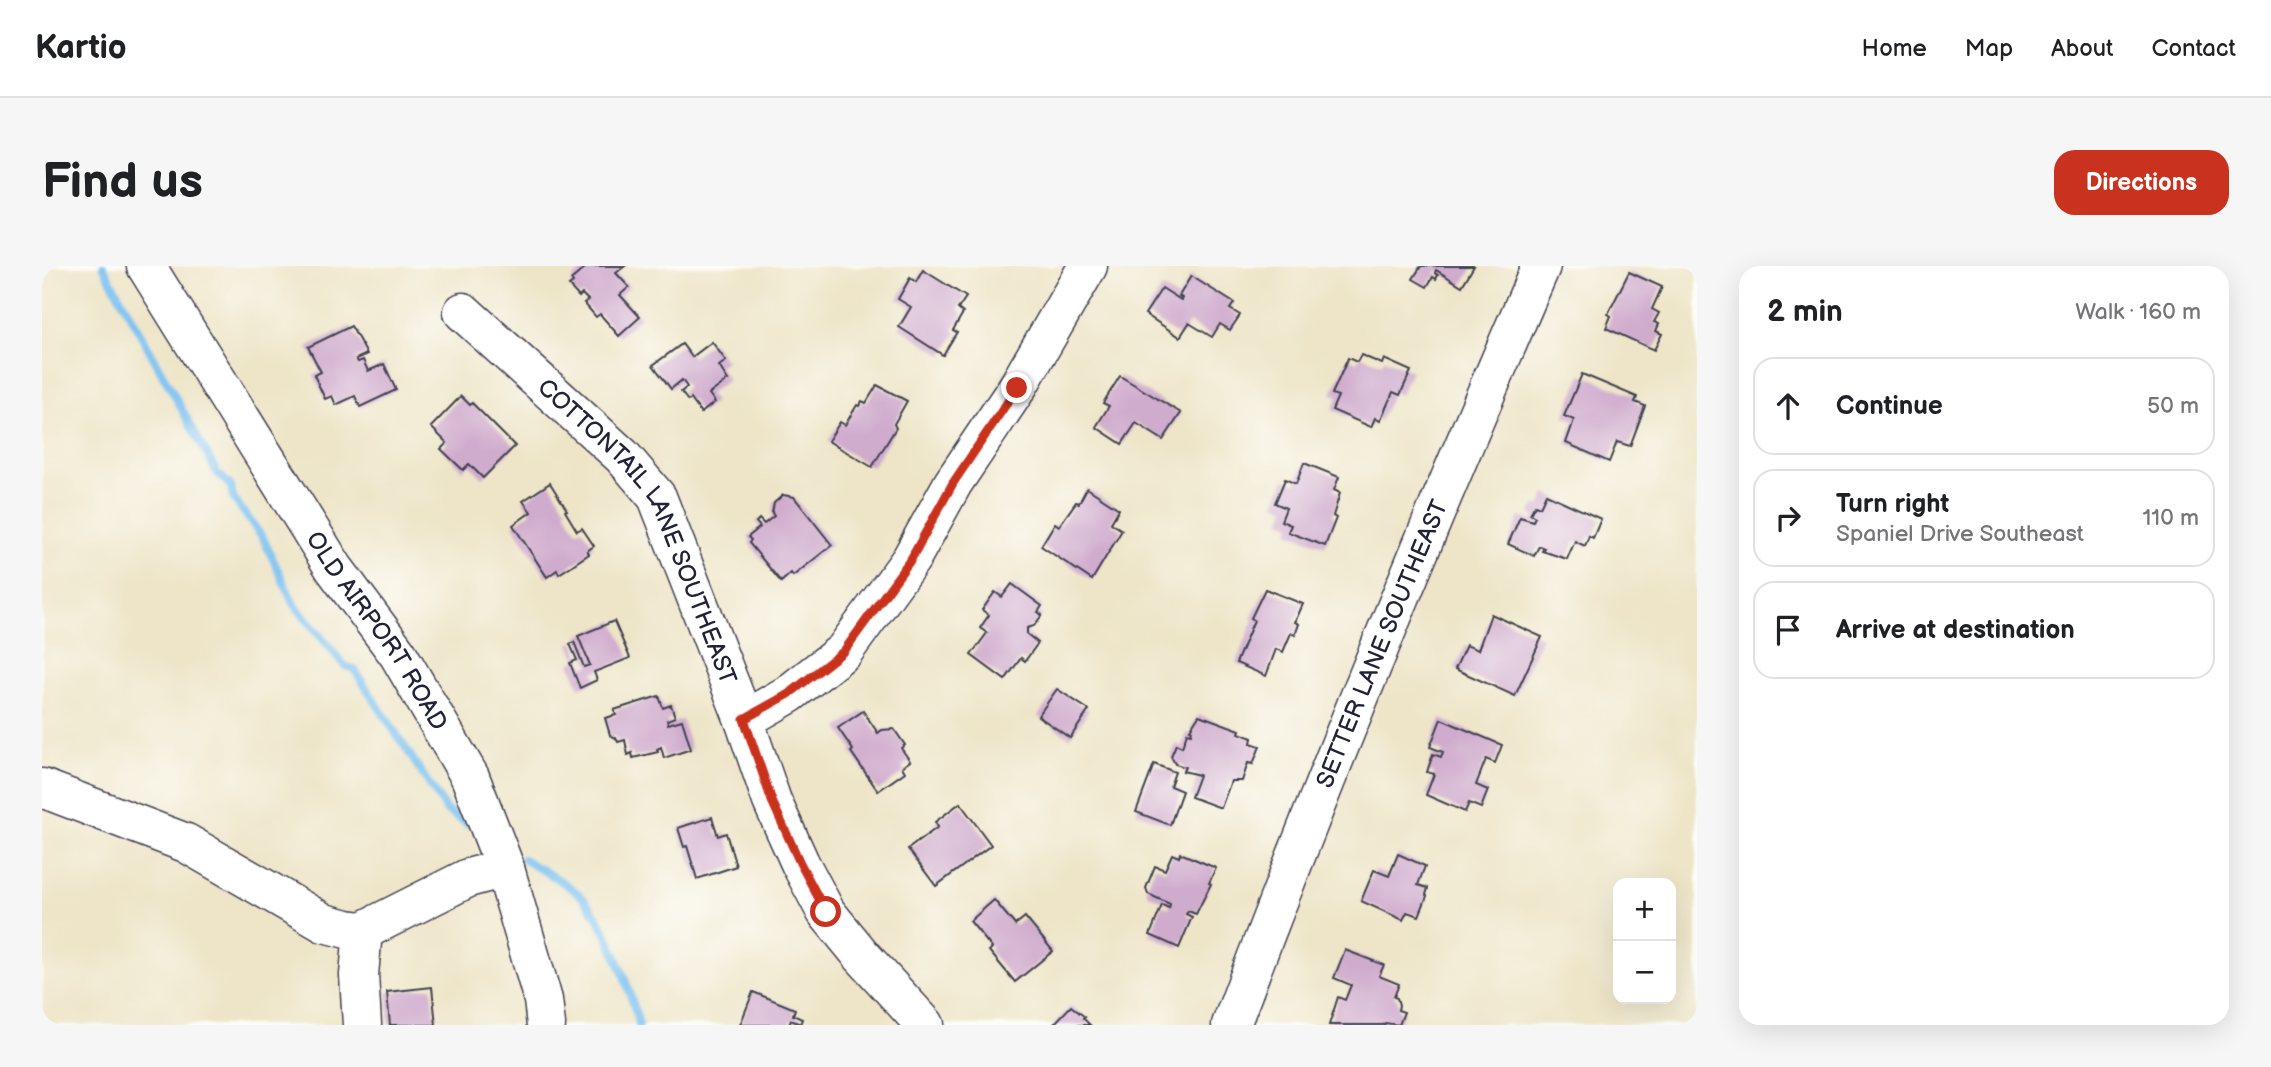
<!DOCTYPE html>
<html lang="en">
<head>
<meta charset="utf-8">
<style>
  :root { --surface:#fff; --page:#f6f6f6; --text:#202124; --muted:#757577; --line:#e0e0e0; --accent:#c8321e }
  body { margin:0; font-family:"Balsamiq Sans",sans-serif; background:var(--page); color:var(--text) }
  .controls { position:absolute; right:21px; bottom:21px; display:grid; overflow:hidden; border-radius:14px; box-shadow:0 7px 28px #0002 }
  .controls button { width:63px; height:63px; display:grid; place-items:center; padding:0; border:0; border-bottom:2px solid var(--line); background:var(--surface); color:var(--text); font:35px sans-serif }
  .stop { position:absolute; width:21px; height:21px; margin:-16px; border:5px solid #c8321e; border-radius:50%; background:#fff }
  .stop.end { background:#c8321e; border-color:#fff; box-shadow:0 2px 7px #0008 }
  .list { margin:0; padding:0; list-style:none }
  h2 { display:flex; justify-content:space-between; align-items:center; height:91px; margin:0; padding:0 28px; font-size:30px }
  h2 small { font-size:23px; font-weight:400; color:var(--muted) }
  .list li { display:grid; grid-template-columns:46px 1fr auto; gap:21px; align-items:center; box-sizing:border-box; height:98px; margin:0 14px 14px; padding:0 14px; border:2px solid var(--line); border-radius:21px }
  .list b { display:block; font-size:26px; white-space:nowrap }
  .list p { margin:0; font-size:23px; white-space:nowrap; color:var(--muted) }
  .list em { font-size:23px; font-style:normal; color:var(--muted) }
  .icon { flex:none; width:38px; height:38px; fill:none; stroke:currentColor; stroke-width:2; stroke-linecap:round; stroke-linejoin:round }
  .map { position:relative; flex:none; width:1655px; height:759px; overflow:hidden; border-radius:21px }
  header { display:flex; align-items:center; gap:42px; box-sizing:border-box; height:98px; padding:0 35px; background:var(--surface); border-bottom:2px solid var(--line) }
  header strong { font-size:33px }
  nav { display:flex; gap:38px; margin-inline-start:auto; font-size:24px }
  .intro { display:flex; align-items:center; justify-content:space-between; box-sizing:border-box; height:168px; padding:0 42px }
  h1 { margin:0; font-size:49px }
  .button { padding:18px 32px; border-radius:21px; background:var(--accent); color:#fff; font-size:24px; font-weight:700 }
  main { display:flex; gap:42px; padding:0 42px }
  aside { flex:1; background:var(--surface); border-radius:21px; box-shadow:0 7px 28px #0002 }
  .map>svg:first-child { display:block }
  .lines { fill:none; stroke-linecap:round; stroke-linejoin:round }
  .stream { stroke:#78c0f0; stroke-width:8 }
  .building { fill:#cfabcd }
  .minor-casing { stroke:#413f50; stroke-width:41 }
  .minor { stroke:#fff; stroke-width:38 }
  .route { stroke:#c8321e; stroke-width:9 }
  .labels { text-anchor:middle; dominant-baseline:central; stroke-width:5; stroke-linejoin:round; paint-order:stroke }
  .street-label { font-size:24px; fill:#22223b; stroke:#fdfcf7 }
</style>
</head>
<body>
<header>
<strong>Kartio</strong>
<nav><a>Home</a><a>Map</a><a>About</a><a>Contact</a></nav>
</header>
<div class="intro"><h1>Find us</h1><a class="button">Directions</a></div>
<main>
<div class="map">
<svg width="1655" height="759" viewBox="0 0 1655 759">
  <rect width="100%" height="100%" fill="#fdfcf7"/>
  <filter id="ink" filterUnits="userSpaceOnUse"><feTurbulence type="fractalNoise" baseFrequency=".0143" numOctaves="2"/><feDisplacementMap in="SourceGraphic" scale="14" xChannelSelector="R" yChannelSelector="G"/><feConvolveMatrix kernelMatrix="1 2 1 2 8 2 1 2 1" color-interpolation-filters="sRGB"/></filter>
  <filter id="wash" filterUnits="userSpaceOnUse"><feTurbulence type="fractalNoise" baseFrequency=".00686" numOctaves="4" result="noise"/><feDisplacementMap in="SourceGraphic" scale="28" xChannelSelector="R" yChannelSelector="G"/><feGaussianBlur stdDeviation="1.57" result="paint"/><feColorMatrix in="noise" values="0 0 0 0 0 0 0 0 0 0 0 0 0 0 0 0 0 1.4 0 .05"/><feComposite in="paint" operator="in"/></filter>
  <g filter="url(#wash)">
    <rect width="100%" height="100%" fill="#eee5c8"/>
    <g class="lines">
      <g class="stream">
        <polyline points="61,0 175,207 189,220 191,232 221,272 252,338 303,400 312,403 404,544 425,558"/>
        <path d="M 481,593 C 500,605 525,616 540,631 C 566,658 588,723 597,759"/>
      </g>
    </g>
    <g id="blocks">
      <g class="building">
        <polygon points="545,0 583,0 574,7 587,21 578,29 598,51 577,70 558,48 554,51 542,37 546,34 540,28 537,31 527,20 531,17 529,14"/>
        <polygon points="1379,0 1432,0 1420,20 1394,4 1393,7 1396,9 1394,13 1391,11 1385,21 1371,13"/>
        <polygon points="881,4 924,31 916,43 921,47 911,64 915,66 901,89 857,61 869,41 856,33 868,12 874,16"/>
        <polygon points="1587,6 1620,21 1610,43 1617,47 1612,56 1617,58 1614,65 1620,68 1612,84 1564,62 1569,50 1566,48"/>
        <polygon points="1149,10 1192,37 1188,43 1198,49 1188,64 1178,58 1170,71 1147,57 1138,71 1103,48 1120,22 1139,34 1140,32 1137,30"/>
        <polygon points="309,60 325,88 314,93 316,96 321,94 326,105 342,98 354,124 318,141 313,130 294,139 290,130 283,133 272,109 279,106 266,81"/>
        <polygon points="670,76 684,95 677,100 686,114 667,128 673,136 659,147 649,133 646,135 639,126 645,121 640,114 629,123 611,99 640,78 650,91"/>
        <polygon points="1319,89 1340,98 1342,93 1369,105 1358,129 1351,126 1338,155 1333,152 1329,161 1290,144 1296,130 1290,128 1306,92 1315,96"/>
        <polygon points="1540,108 1595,131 1593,136 1603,140 1588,180 1575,176 1567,196 1524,177 1532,154 1522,150"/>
        <polygon points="1078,110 1139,147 1121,174 1094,157 1080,178 1054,161 1067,140 1061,137"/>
        <polygon points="835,119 865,135 852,158 854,162 830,201 786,175 798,156 803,159 815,139 817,140 820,135 824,137"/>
        <polygon points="419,130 428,139 430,137 473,180 441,212 427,198 421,204 399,183 405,177 389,161"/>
        <polygon points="1262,197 1297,211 1292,224 1298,227 1291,250 1294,252 1283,280 1246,266 1249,259 1239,255 1244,242 1233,237 1243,213 1254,218"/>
        <polygon points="508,217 525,244 523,245 535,265 540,262 552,280 545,285 547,288 517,308 515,304 505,311 471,259 489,246 481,235"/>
        <polygon points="1045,222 1077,243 1069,257 1080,264 1050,314 999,280 1013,257 1017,260 1034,236 1037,237"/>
        <polygon points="1504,228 1559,253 1551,272 1547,270 1543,280 1533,275 1525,293 1500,285 1502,282 1497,280 1492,290 1466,278 1478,251 1491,255 1493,251 1488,248 1493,239 1498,241"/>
        <polygon points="741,229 752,231 790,279 751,310 749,307 739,316 707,277 709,274 706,271 718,261 714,256 717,253 722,258 732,250 730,247 732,237"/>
        <polygon points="970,318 1000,340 996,346 1000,349 992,360 985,362 985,368 996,377 983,395 979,392 963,414 929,389 945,367 938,362 947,349 940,344 953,326 960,331"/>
        <polygon points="1223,323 1261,338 1253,356 1257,358 1253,369 1249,367 1241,386 1234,383 1224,410 1194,397 1212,354 1209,352"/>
        <polygon points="1449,348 1500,371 1473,430 1413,403 1424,379 1436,384"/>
        <polygon points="572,355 588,392 552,406 555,414 538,422 528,397 535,394 528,378 532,376 542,401 548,399 536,370"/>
        <polygon points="1015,423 1047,444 1028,472 996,450"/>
        <polygon points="617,430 621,442 629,439 633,451 625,454 626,458 640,454 649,483 622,492 619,481 615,483 616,486 591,492 590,487 586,489 583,474 576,476 574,472 568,469 563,452 574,449 572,444"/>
        <polygon points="821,445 836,467 840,464 852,463 863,479 859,482 868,495 860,501 863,506 836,525 809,486 811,484 796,462"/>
        <polygon points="1157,449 1198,464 1197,467 1210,472 1209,477 1218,480 1211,498 1206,497 1200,515 1189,515 1179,542 1149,531 1157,509 1141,505 1143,501 1133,498 1129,490 1134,478 1140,481 1145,467 1149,468 1150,464 1148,463"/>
        <polygon points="1399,453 1460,479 1453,497 1444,493 1434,519 1446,524 1439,542 1427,537 1423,546 1384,529 1392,508 1385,506 1391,488 1399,491 1401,486 1388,481"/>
        <polygon points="1112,498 1133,506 1128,520 1140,525 1128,559 1094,546"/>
        <polygon points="918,537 949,579 894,620 866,583 896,561 893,556"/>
        <polygon points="670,551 676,570 684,567 694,600 655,613 645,580 642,581 636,562"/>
        <polygon points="1138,587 1174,602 1167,617 1169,618 1154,648 1146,645 1144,648 1150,651 1137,682 1108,669 1120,639 1127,642 1128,638 1106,628 1104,622 1113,600 1123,604 1130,588 1137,591"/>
        <polygon points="1356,588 1383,600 1376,619 1386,622 1384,629 1385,630 1377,650 1365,646 1361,654 1319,635 1332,604 1347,610"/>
        <polygon points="952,634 973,659 983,651 1011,685 973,716 947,685 950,682 928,655"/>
        <polygon points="1303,684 1342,699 1337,710 1357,718 1352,731 1355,732 1357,739 1356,744 1362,746 1357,759 1343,757 1342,759 1287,759 1296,731 1303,734 1309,719 1292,712"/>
        <polygon points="390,721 394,759 348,759 345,726"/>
        <polygon points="711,726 753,743 751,749 760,753 758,758 749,754 747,759 698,759"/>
        <polygon points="1029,740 1043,751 1041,752 1048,759 1011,759"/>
      </g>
    </g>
  </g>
  <g filter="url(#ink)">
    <use href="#blocks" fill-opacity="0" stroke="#413f50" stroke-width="2"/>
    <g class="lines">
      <g class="minor-casing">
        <g id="minor">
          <path id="s1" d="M 104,0 L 292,302 L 356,388 L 428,511 L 462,599 L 501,734 L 504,759"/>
          <path id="s2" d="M 421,46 L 580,190 L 615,231 L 702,454 L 730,535 L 758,597 L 784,646 L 820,690 L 883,759"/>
          <polyline points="702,454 747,428 802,385 869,293 911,217 975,122 1046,0"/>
          <polyline points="0,522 144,577 282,657 305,663 321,665 426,612 463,602"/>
          <polyline points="320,759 317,709 321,665"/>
          <path id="s3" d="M 1189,759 C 1285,503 1390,251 1499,0"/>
        </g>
      </g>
      <use href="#minor" class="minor"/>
    </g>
  </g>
  <g class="lines" filter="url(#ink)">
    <polyline class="route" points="784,646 758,597 730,535 702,453 747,428 802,385 869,293 911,217 975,122"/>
  </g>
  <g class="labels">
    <g class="street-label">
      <text stroke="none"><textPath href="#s2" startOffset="287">COTTONTAIL LANE SOUTHEAST</textPath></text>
      <text stroke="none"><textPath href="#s1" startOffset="432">OLD AIRPORT ROAD</textPath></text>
      <text stroke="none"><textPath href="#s3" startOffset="410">SETTER LANE SOUTHEAST</textPath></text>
    </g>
  </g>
</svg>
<div class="controls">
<button>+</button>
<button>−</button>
</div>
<div class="stop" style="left:784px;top:646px"></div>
<div class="stop end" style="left:975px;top:122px"></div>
</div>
<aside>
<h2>2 min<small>Walk · 160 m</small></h2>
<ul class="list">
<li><svg class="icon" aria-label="ahead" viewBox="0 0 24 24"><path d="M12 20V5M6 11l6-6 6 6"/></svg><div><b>Continue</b></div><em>50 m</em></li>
<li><svg class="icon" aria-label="right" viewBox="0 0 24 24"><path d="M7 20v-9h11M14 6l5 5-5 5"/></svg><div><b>Turn right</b><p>Spaniel Drive Southeast</p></div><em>110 m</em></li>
<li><svg class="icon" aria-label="arrive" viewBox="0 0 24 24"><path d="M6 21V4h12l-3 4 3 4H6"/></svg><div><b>Arrive at destination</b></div></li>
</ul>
</aside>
</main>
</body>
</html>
